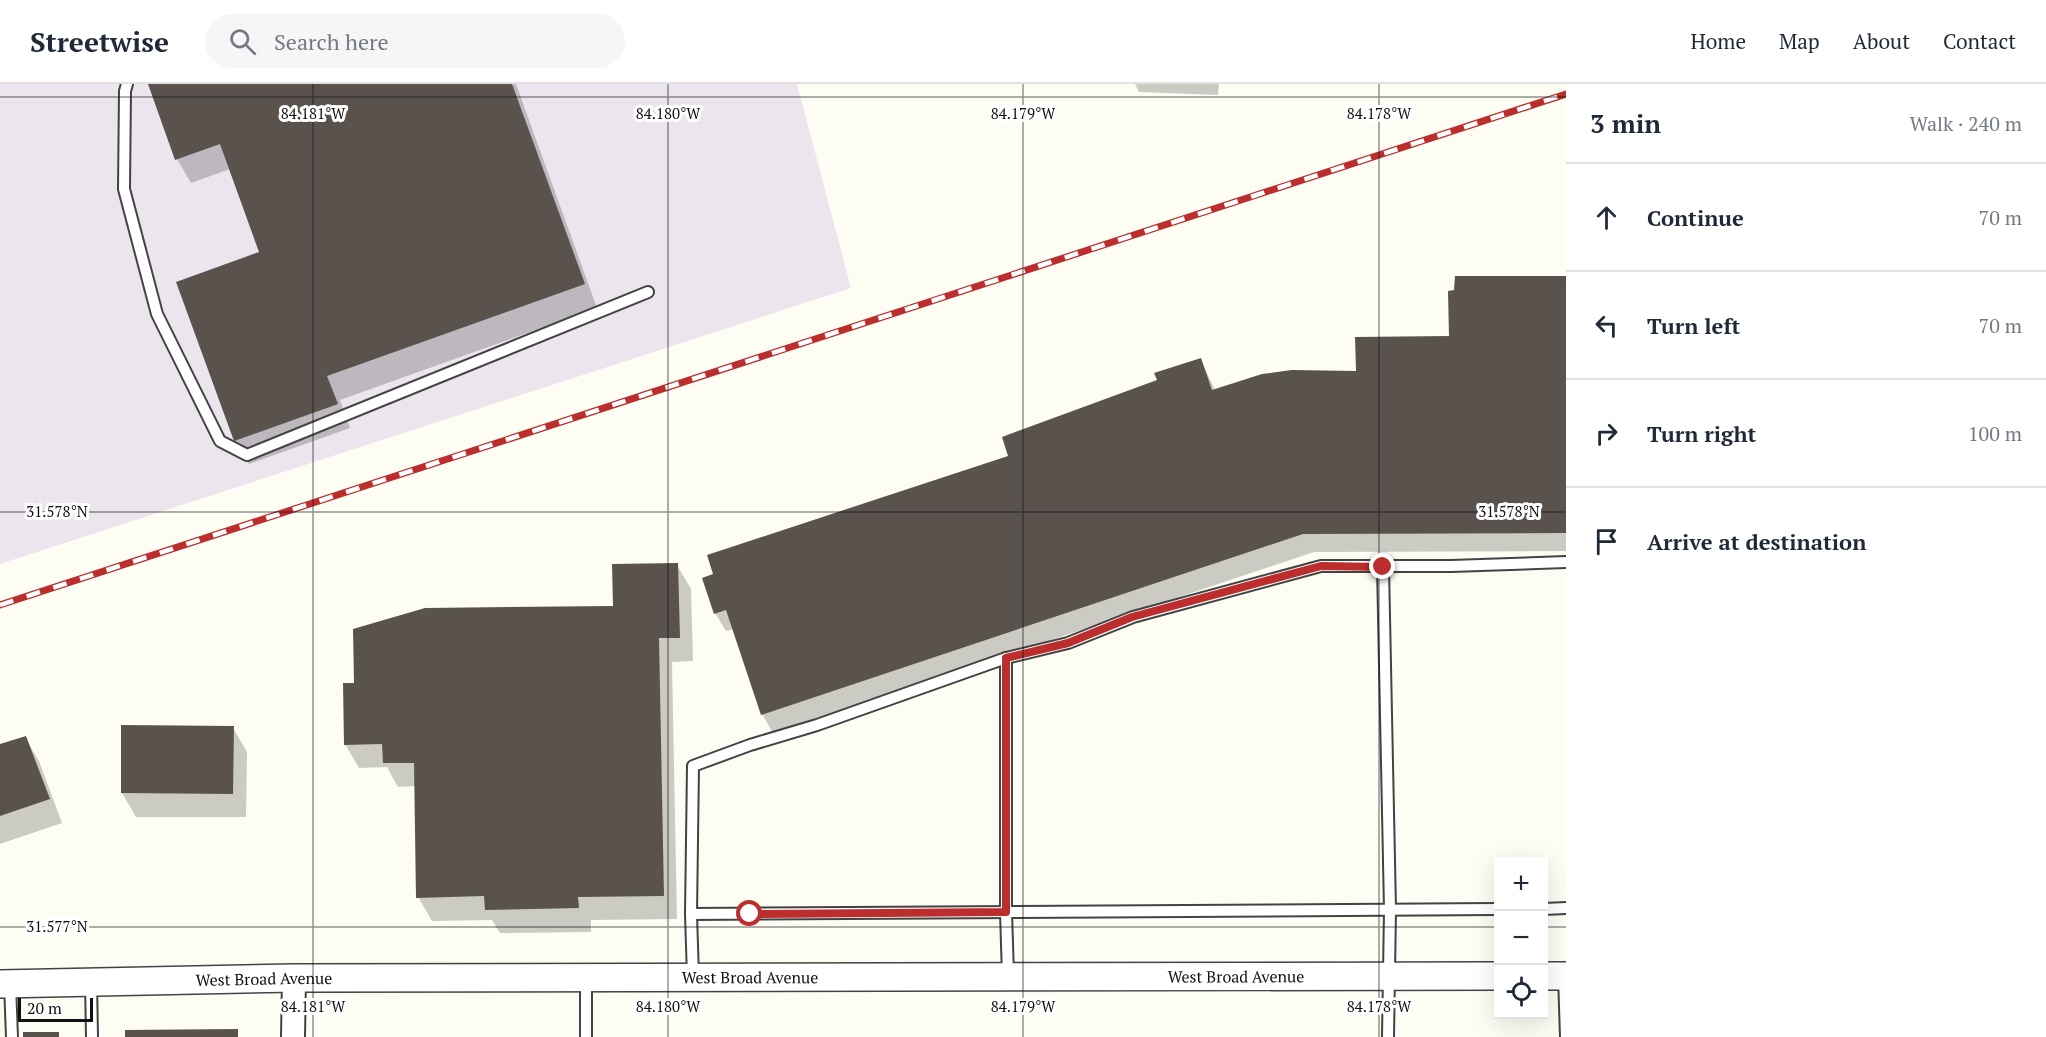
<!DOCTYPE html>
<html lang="en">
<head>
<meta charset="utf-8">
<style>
  :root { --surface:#fff; --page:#f6f6f7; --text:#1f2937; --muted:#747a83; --line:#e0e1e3 }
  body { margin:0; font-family:"PT Serif",serif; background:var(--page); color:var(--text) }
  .controls { position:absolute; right:18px; bottom:18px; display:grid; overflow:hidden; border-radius:0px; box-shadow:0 6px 24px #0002 }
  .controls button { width:54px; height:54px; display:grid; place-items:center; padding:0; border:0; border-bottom:2px solid var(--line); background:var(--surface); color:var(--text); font:30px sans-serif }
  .scale { position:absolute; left:18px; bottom:15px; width:75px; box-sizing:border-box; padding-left:6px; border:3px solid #101010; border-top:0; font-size:16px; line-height:21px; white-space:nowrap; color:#101010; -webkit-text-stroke:4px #fff; paint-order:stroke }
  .stop { position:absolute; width:18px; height:18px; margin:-14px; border:4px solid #bb2e2d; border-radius:50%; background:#fff }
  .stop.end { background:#bb2e2d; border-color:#fff; box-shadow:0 2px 6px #0008 }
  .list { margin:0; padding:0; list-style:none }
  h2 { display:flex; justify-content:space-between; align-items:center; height:78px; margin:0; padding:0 24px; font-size:26px }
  h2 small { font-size:20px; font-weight:400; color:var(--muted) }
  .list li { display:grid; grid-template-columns:39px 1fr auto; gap:18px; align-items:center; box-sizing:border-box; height:108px; padding:0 24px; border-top:2px solid var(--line) }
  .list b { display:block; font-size:22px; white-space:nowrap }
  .list em { font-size:20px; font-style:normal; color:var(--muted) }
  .icon { flex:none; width:33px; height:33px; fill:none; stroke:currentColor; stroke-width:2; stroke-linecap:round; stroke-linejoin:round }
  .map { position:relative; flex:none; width:1566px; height:953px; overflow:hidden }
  header { display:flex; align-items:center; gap:36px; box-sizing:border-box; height:84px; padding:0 30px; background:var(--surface); border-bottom:2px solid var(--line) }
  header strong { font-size:28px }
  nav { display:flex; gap:33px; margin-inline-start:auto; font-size:21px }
  .search { width:420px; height:54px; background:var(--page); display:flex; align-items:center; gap:15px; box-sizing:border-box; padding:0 21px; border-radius:33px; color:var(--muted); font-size:22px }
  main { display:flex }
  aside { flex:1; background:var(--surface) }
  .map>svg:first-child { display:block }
  .industrial { fill:#ede5ee }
  .shadow { fill:#0003 }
  .building { fill:#59524d }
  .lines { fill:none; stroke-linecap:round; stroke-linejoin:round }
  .service-casing { stroke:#434343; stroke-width:14 }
  .minor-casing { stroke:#434343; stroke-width:26 }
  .tertiary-casing { stroke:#434343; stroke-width:30 }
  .service { stroke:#fff; stroke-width:10 }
  .minor { stroke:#fff; stroke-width:22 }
  .tertiary { stroke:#fff; stroke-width:27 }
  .rail-casing { stroke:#bb2e2d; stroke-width:7 }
  .rail { stroke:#fff; stroke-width:4.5; stroke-dasharray:14; stroke-linecap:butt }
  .route { stroke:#bb2e2d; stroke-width:8 }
  .ticks { fill:none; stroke:#101010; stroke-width:1.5; stroke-opacity:0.45 }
  .labels { text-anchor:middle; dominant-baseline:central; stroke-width:6; stroke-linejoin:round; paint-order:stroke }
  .street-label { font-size:16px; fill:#101010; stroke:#fff }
  .ticks-label { font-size:15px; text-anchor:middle; fill:#101010; stroke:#fff; stroke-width:6; stroke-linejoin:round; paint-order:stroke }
</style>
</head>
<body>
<header>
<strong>Streetwise</strong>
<div class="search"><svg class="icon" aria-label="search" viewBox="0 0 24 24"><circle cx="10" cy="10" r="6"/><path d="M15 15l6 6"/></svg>Search here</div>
<nav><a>Home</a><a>Map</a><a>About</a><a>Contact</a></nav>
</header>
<main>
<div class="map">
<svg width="1566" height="953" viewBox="0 0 1566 953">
  <rect width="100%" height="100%" fill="#fefdf4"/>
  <polygon class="industrial" points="0,0 797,0 851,204 0,480"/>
  <g class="shadow">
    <polygon points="150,0 516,0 597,224 340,316 350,344 249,380 235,357 178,198 261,169 230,85 191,99 177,75"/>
    <polygon points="1135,0 1219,0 1218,11 1139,8"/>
    <polygon points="1566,193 1566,467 1314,468 773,649 762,630 734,545 726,547 715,529 1010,373 1201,276 1215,306 1358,288 1451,254"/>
    <polygon points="677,481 691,505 693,577 672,578 677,835 591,836 591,848 500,849 492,836 432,837 418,813 416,702 398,703 387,683 359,684 345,660 356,601 614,523"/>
    <polygon points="233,644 247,668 246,733 136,733 122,709"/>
    <polygon points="25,654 39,677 62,739 0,760 0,662"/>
  </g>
  <g class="building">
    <polygon points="148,0 512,0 585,200 327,292 338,320 234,357 176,198 259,168 220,60 175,76"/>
    <polygon points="1455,192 1566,192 1566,449 1303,450 761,631 726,526 714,530 702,494 713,490 707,471 1008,372 1002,353 1157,296 1154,289 1201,274 1212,306 1262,290 1292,286 1356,287 1355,253 1449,252 1448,207 1454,206"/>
    <polygon points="678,479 680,554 659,554 664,812 578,813 579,824 485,826 484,812 416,814 414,679 383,679 382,660 344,661 343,599 354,599 353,545 425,524 613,522 612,480"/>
    <polygon points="121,641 234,642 233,710 121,709"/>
    <polygon points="26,652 50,715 0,732 0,660"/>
    <polygon points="238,945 238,953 125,953 125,946"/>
    <rect x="23" y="948" width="36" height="5"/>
  </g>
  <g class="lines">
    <g class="service-casing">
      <g id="service">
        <polyline points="127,0 125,7 124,105 157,230 220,357 247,371 648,208"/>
        <polyline points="1383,483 1390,826 1388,953"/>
        <polyline points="1006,574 1006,828 1008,892"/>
        <polyline points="1544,825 1566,824"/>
        <polyline points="691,830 1498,825"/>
        <polyline points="1564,892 1566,953"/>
        <polyline points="693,893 691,830 693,682 750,661 817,641 1006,574 1068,559 1133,533 1321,482 1451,482 1566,478"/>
        <polyline points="586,894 586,953"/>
        <polyline points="91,898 92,953"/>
        <polyline points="10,900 12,953"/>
      </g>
    </g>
    <g class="minor-casing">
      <polyline id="minor" points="293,953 294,894"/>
    </g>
    <g class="tertiary-casing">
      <g id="tertiary">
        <polyline points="1544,892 1566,892"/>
        <path id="s1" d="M 0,900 L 294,894 L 1498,892"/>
      </g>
    </g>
    <use href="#service" class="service"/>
    <use href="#minor" class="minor"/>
    <use href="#tertiary" class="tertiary"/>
    <g class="rail-casing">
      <polyline id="rail" points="0,521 1566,10"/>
    </g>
    <use href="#rail" class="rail"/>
  </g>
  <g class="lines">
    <polyline class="route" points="750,830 1006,828 1006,574 1068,559 1132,533 1321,482 1383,483"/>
  </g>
  <path class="ticks" d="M 313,0 L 313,953M 668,0 L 668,953M 1023,0 L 1023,953M 1379,0 L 1379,953M 0,13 L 1566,13M 0,428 L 1566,428M 0,843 L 1498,843M 1544,843 L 1566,843"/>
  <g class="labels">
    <g class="street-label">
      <text stroke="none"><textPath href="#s1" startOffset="1236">West Broad Avenue</textPath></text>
      <text stroke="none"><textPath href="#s1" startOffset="750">West Broad Avenue</textPath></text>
      <text stroke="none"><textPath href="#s1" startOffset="264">West Broad Avenue</textPath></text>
    </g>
  </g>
  <g class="ticks-label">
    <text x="313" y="35">84.181°W</text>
    <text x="668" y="35">84.180°W</text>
    <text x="1023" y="35">84.179°W</text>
    <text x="1379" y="35">84.178°W</text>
    <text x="57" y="433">31.578°N</text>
    <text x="1509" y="433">31.578°N</text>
    <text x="57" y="848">31.577°N</text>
    <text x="313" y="928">84.181°W</text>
    <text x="668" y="928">84.180°W</text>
    <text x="1023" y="928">84.179°W</text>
    <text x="1379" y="928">84.178°W</text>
  </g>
</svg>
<div class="controls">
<button>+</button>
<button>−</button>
<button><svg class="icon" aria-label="locate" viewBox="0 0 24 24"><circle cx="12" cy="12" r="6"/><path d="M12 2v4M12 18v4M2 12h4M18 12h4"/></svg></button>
</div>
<div class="scale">20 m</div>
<div class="stop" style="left:750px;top:830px"></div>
<div class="stop end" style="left:1383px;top:483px"></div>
</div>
<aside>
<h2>3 min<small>Walk · 240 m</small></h2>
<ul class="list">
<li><svg class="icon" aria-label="ahead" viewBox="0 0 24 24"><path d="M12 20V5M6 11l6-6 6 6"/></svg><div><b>Continue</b></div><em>70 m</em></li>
<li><svg class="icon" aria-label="left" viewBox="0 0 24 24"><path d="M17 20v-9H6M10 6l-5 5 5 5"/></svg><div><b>Turn left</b></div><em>70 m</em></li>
<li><svg class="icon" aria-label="right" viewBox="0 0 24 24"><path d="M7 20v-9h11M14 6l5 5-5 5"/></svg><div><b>Turn right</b></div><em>100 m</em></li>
<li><svg class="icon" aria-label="arrive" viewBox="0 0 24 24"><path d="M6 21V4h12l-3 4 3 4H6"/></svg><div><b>Arrive at destination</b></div></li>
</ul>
</aside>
</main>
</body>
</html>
